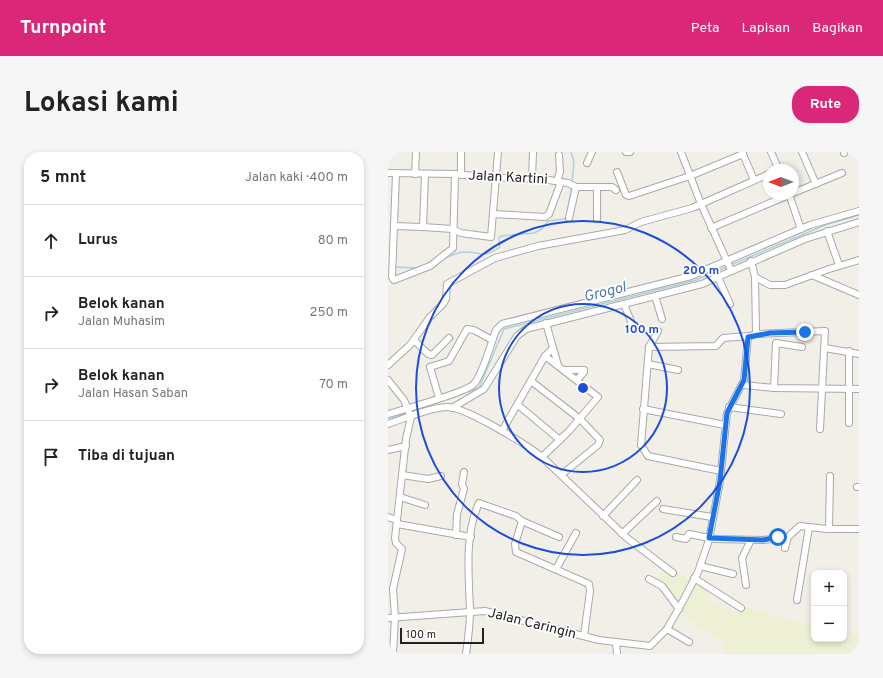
<!DOCTYPE html>
<html lang="id">
<head>
<meta charset="utf-8">
<style>
  :root { --surface:#fff; --page:#f6f6f6; --text:#222; --muted:#767676; --line:#e0e0e0; --accent:#db2777 }
  body { margin:0; font-family:Overpass,sans-serif; background:var(--page); color:var(--text) }
  .controls { position:absolute; right:12px; bottom:12px; display:grid; overflow:hidden; border-radius:8px; box-shadow:0 2px 6px #0003 }
  .controls button { width:36px; height:36px; display:grid; place-items:center; padding:0; border:0; border-bottom:1px solid var(--line); background:var(--surface); color:var(--text); font:20px sans-serif }
  .compass { position:absolute; left:375px; top:12px; width:36px; height:36px; border-radius:50%; background:var(--surface); box-shadow:0 2px 6px #0003; rotate:270deg }
  .scale { position:absolute; left:12px; bottom:10px; width:84px; box-sizing:border-box; padding-left:4px; border:2px solid #222; border-top:0; font-size:11px; line-height:14px; white-space:nowrap; color:#222; -webkit-text-stroke:3px #fff; paint-order:stroke }
  .stop { position:absolute; width:12px; height:12px; margin:-9px; border:3px solid #1a73e8; border-radius:50%; background:#fff }
  .stop.end { background:#1a73e8; border-color:#fff; box-shadow:0 1px 4px #0008 }
  .list { margin:0; padding:0; list-style:none }
  h2 { display:flex; justify-content:space-between; align-items:center; height:52px; margin:0; padding:0 16px; font-size:17px }
  h2 small { font-size:13px; font-weight:400; color:var(--muted) }
  .list li { display:grid; grid-template-columns:26px 1fr auto; gap:12px; align-items:center; box-sizing:border-box; height:72px; padding:0 16px; border-top:1px solid var(--line) }
  .list b { display:block; font-size:15px; white-space:nowrap }
  .list p { margin:0; font-size:13px; white-space:nowrap; color:var(--muted) }
  .list em { font-size:13px; font-style:normal; color:var(--muted) }
  .icon { flex:none; width:22px; height:22px; fill:none; stroke:currentColor; stroke-width:2; stroke-linecap:round; stroke-linejoin:round }
  .map { position:relative; flex:none; width:471px; height:502px; overflow:hidden; border-radius:16px }
  header { display:flex; align-items:center; gap:24px; box-sizing:border-box; height:56px; padding:0 20px; background:var(--accent); color:#fff }
  header strong { font-size:19px }
  nav { display:flex; gap:22px; margin-inline-start:auto; font-size:14px }
  .intro { display:flex; align-items:center; justify-content:space-between; box-sizing:border-box; height:96px; padding:0 24px }
  h1 { margin:0; font-size:28px }
  .button { padding:10px 18px; border-radius:16px; background:var(--accent); color:#fff; font-size:14px; font-weight:700 }
  main { display:flex; gap:24px; padding:0 24px }
  aside { flex:1; background:var(--surface); border-radius:16px; box-shadow:0 2px 6px #0003 }
  .map>svg:first-child { display:block }
  .farmland { fill:#eef0d5 }
  .lines { fill:none; stroke-linecap:round; stroke-linejoin:round }
  .stream { stroke:#aad3df; stroke-width:1.5 }
  .minor-casing { stroke:#a9a9a9; stroke-width:8 }
  .minor { stroke:#fff; stroke-width:6 }
  .route { stroke:#1a73e8; stroke-width:5 }
  .ring { fill:none; stroke:#1d4ed8; stroke-width:2 }
  .labels { text-anchor:middle; dominant-baseline:central; stroke-width:3.5; stroke-linejoin:round; paint-order:stroke }
  .street-label { font-size:14px; fill:#222; stroke:#fff }
  .water-label { font-size:15px; font-style:italic; fill:#4a7aab; stroke:#fff }
  .centre { fill:#1d4ed8; stroke:#fff; stroke-width:2 }
  .ring-label { font-size:12px; text-anchor:middle; font-weight:bold; fill:#1d4ed8; stroke:#fff; stroke-width:3.5; stroke-linejoin:round; paint-order:stroke }
</style>
</head>
<body>
<header>
<strong>Turnpoint</strong>
<nav><a>Peta</a><a>Lapisan</a><a>Bagikan</a></nav>
</header>
<div class="intro"><h1>Lokasi kami</h1><a class="button">Rute</a></div>
<main>
<aside>
<h2>5 mnt<small>Jalan kaki · 400 m</small></h2>
<ul class="list">
<li><svg class="icon" aria-label="ahead" viewBox="0 0 24 24"><path d="M12 20V5M6 11l6-6 6 6"/></svg><div><b>Lurus</b></div><em>80 m</em></li>
<li><svg class="icon" aria-label="right" viewBox="0 0 24 24"><path d="M7 20v-9h11M14 6l5 5-5 5"/></svg><div><b>Belok kanan</b><p>Jalan Muhasim</p></div><em>250 m</em></li>
<li><svg class="icon" aria-label="right" viewBox="0 0 24 24"><path d="M7 20v-9h11M14 6l5 5-5 5"/></svg><div><b>Belok kanan</b><p>Jalan Hasan Saban</p></div><em>70 m</em></li>
<li><svg class="icon" aria-label="arrive" viewBox="0 0 24 24"><path d="M6 21V4h12l-3 4 3 4H6"/></svg><div><b>Tiba di tujuan</b></div></li>
</ul>
</aside>
<div class="map">
<svg width="471" height="502" viewBox="0 0 471 502">
  <rect width="100%" height="100%" fill="#f2efe9"/>
  <polygon class="farmland" points="279,414 324,440 320,448 349,461 353,453 414,472 426,473 426,487 456,487 456,478 471,482 471,502 337,502 336,501 336,491 303,470 266,431"/>
  <g class="lines">
    <g class="stream">
      <polyline points="183,0 186,10 184,31"/>
      <polyline points="180,56 184,34"/>
      <path d="M 53,108 C 60,105 67,101 75,100 C 93,99 93,108 112,95 L 111,86 L 113,84 L 146,81 L 154,77 L 160,69 L 176,67 L 179,64"/>
      <polyline points="343,113 437,73 471,63"/>
      <polyline points="7,115 29,116"/>
      <polyline points="24,259 91,236 116,177 308,128 339,115"/>
      <polyline points="0,266 20,261"/>
    </g>
    <g class="minor-casing">
      <g id="minor">
        <polyline points="238,0 242,0"/>
        <polyline points="293,0 313,52 343,118"/>
        <polyline points="354,0 366,28"/>
        <polyline points="383,0 391,18"/>
        <polyline points="414,0 428,32"/>
        <polyline points="456,0 456,1"/>
        <polyline points="199,11 204,0"/>
        <polyline points="229,20 238,43 241,44 302,24 355,2"/>
        <polyline points="0,21 67,22 96,25 154,27 180,31 188,35 209,35 209,67"/>
        <polyline points="8,22 4,125 6,128 42,114 65,96 67,22"/>
        <polyline points="27,22 28,0"/>
        <polyline points="37,22 35,75 65,77 73,81 103,85 110,0"/>
        <polyline points="73,23 73,0"/>
        <polyline points="144,27 145,0"/>
        <polyline points="169,29 172,20 171,3"/>
        <polyline points="209,35 224,35 228,38"/>
        <polyline points="405,41 454,21"/>
        <polyline points="401,42 413,77"/>
        <polyline points="106,62 157,65 161,62 173,30"/>
        <polyline points="181,66 188,35"/>
        <polyline points="6,74 35,75"/>
        <polyline points="323,76 403,42"/>
        <polyline points="439,79 451,113"/>
        <polyline points="424,123 471,143"/>
        <polyline points="330,125 342,152"/>
        <polyline points="367,125 382,133 397,133 441,117 471,108"/>
        <polyline points="267,144 274,167"/>
        <polyline points="236,152 246,177"/>
        <polyline points="270,179 261,195 253,293 260,304 333,319"/>
        <polyline points="368,182 437,179 432,277"/>
        <polyline points="27,189 40,202 44,203 61,186"/>
        <polyline points="261,195 328,194 335,186 361,184"/>
        <polyline points="165,196 170,213"/>
        <polyline points="437,196 471,202"/>
        <polyline points="461,199 461,271"/>
        <polyline points="260,212 290,218"/>
        <polyline points="0,213 22,193 42,165 55,152 58,147 59,132 107,106 150,94 237,78 253,70 304,56 381,22"/>
        <polyline points="176,218 196,218 196,220 189,228"/>
        <polyline points="0,228 16,248 23,265 18,287 7,386 8,391 14,397 5,437 7,465 5,502"/>
        <polyline points="143,229 192,267 212,288 210,293 173,323"/>
        <polyline points="355,233 386,236 471,237"/>
        <polyline points="386,236 388,191 414,195"/>
        <polyline points="51,246 42,215 61,209 79,177 86,178 104,188"/>
        <polyline points="130,253 172,288"/>
        <polyline points="341,255 393,262"/>
        <polyline points="64,256 96,237 129,184 138,177 314,132 417,87 471,70"/>
        <polyline points="255,257 337,273"/>
        <path d="M 0,262 C 14,258 79,240 86,232 C 95,222 103,191 108,178 L 114,172 L 303,124 L 422,73 L 471,59"/>
        <path d="M 0,272 C 18,266 40,256 59,255 C 78,255 139,293 154,305 L 239,386 L 285,421"/>
        <polyline points="114,279 157,204 165,196 158,171"/>
        <polyline points="0,298 18,294"/>
        <polyline points="154,305 181,279 210,245 157,204"/>
        <polyline points="14,323 40,327 53,324"/>
        <polyline points="469,335 471,335"/>
        <polyline points="12,345 37,353"/>
        <polyline points="275,357 324,365"/>
        <polyline points="215,364 249,328"/>
        <polyline points="0,365 9,368"/>
        <polyline points="134,369 127,392 128,400 201,432 202,439 196,484"/>
        <polyline points="9,372 83,385"/>
        <polyline points="441,377 442,324"/>
        <polyline points="234,382 269,349"/>
        <polyline points="68,383 69,362 76,337 74,332 76,320"/>
        <polyline points="288,385 298,387 301,382 327,387 375,388 400,385 412,374 439,377 471,377"/>
        <polyline points="397,396 400,385"/>
        <polyline points="312,414 345,422"/>
        <polyline points="168,417 188,381"/>
        <polyline points="306,426 353,456"/>
        <polyline points="261,427 274,434 291,457"/>
        <polyline points="358,433 354,406 363,388"/>
        <polyline points="409,448 421,375"/>
        <polyline points="0,466 97,459 211,488 262,494 279,477 295,449 310,420 321,388 332,329 339,261 356,228 360,185 368,182 368,180 367,125 363,109"/>
        <polyline points="279,477 301,490"/>
        <polyline points="228,490 229,502"/>
        <path d="M 78,502 C 80,488 82,473 82,459 C 81,424 76,383 91,351 L 128,364 L 134,369 L 171,385"/>
      </g>
    </g>
    <use href="#minor" class="minor"/>
  </g>
  <g class="lines">
    <polyline class="route" points="390,385 375,388 321,386 332,329 339,261 356,228 360,185 382,181 417,180"/>
  </g>
  <g class="ring">
    <circle cx="195" cy="236" r="84"/>
    <circle cx="195" cy="236" r="167"/>
  </g>
  <g class="labels">
    <g class="street-label">
      <text transform="translate(120 26) rotate(3)">Jalan Kartini</text>
      <text transform="translate(144 472) rotate(14)">Jalan Caringin</text>
    </g>
    <g class="water-label">
      <text transform="translate(217 141) rotate(-14)">Grogol</text>
    </g>
  </g>
  <circle cx="195" cy="236" r="6" class="centre"/>
  <g class="ring-label">
    <text x="313" y="122">200 m</text>
    <text x="254" y="181">100 m</text>
  </g>
</svg>
<div class="controls">
<button>+</button>
<button>−</button>
</div>
<svg class="compass" viewBox="-18 -18 36 36"><path d="M0-13l5 13h-10z" fill="#e53935"/><path d="M0 13l5-13h-10z" fill="#767676"/></svg>
<div class="scale">100 m</div>
<div class="stop" style="left:390px;top:385px"></div>
<div class="stop end" style="left:417px;top:180px"></div>
</div>
</main>
</body>
</html>
